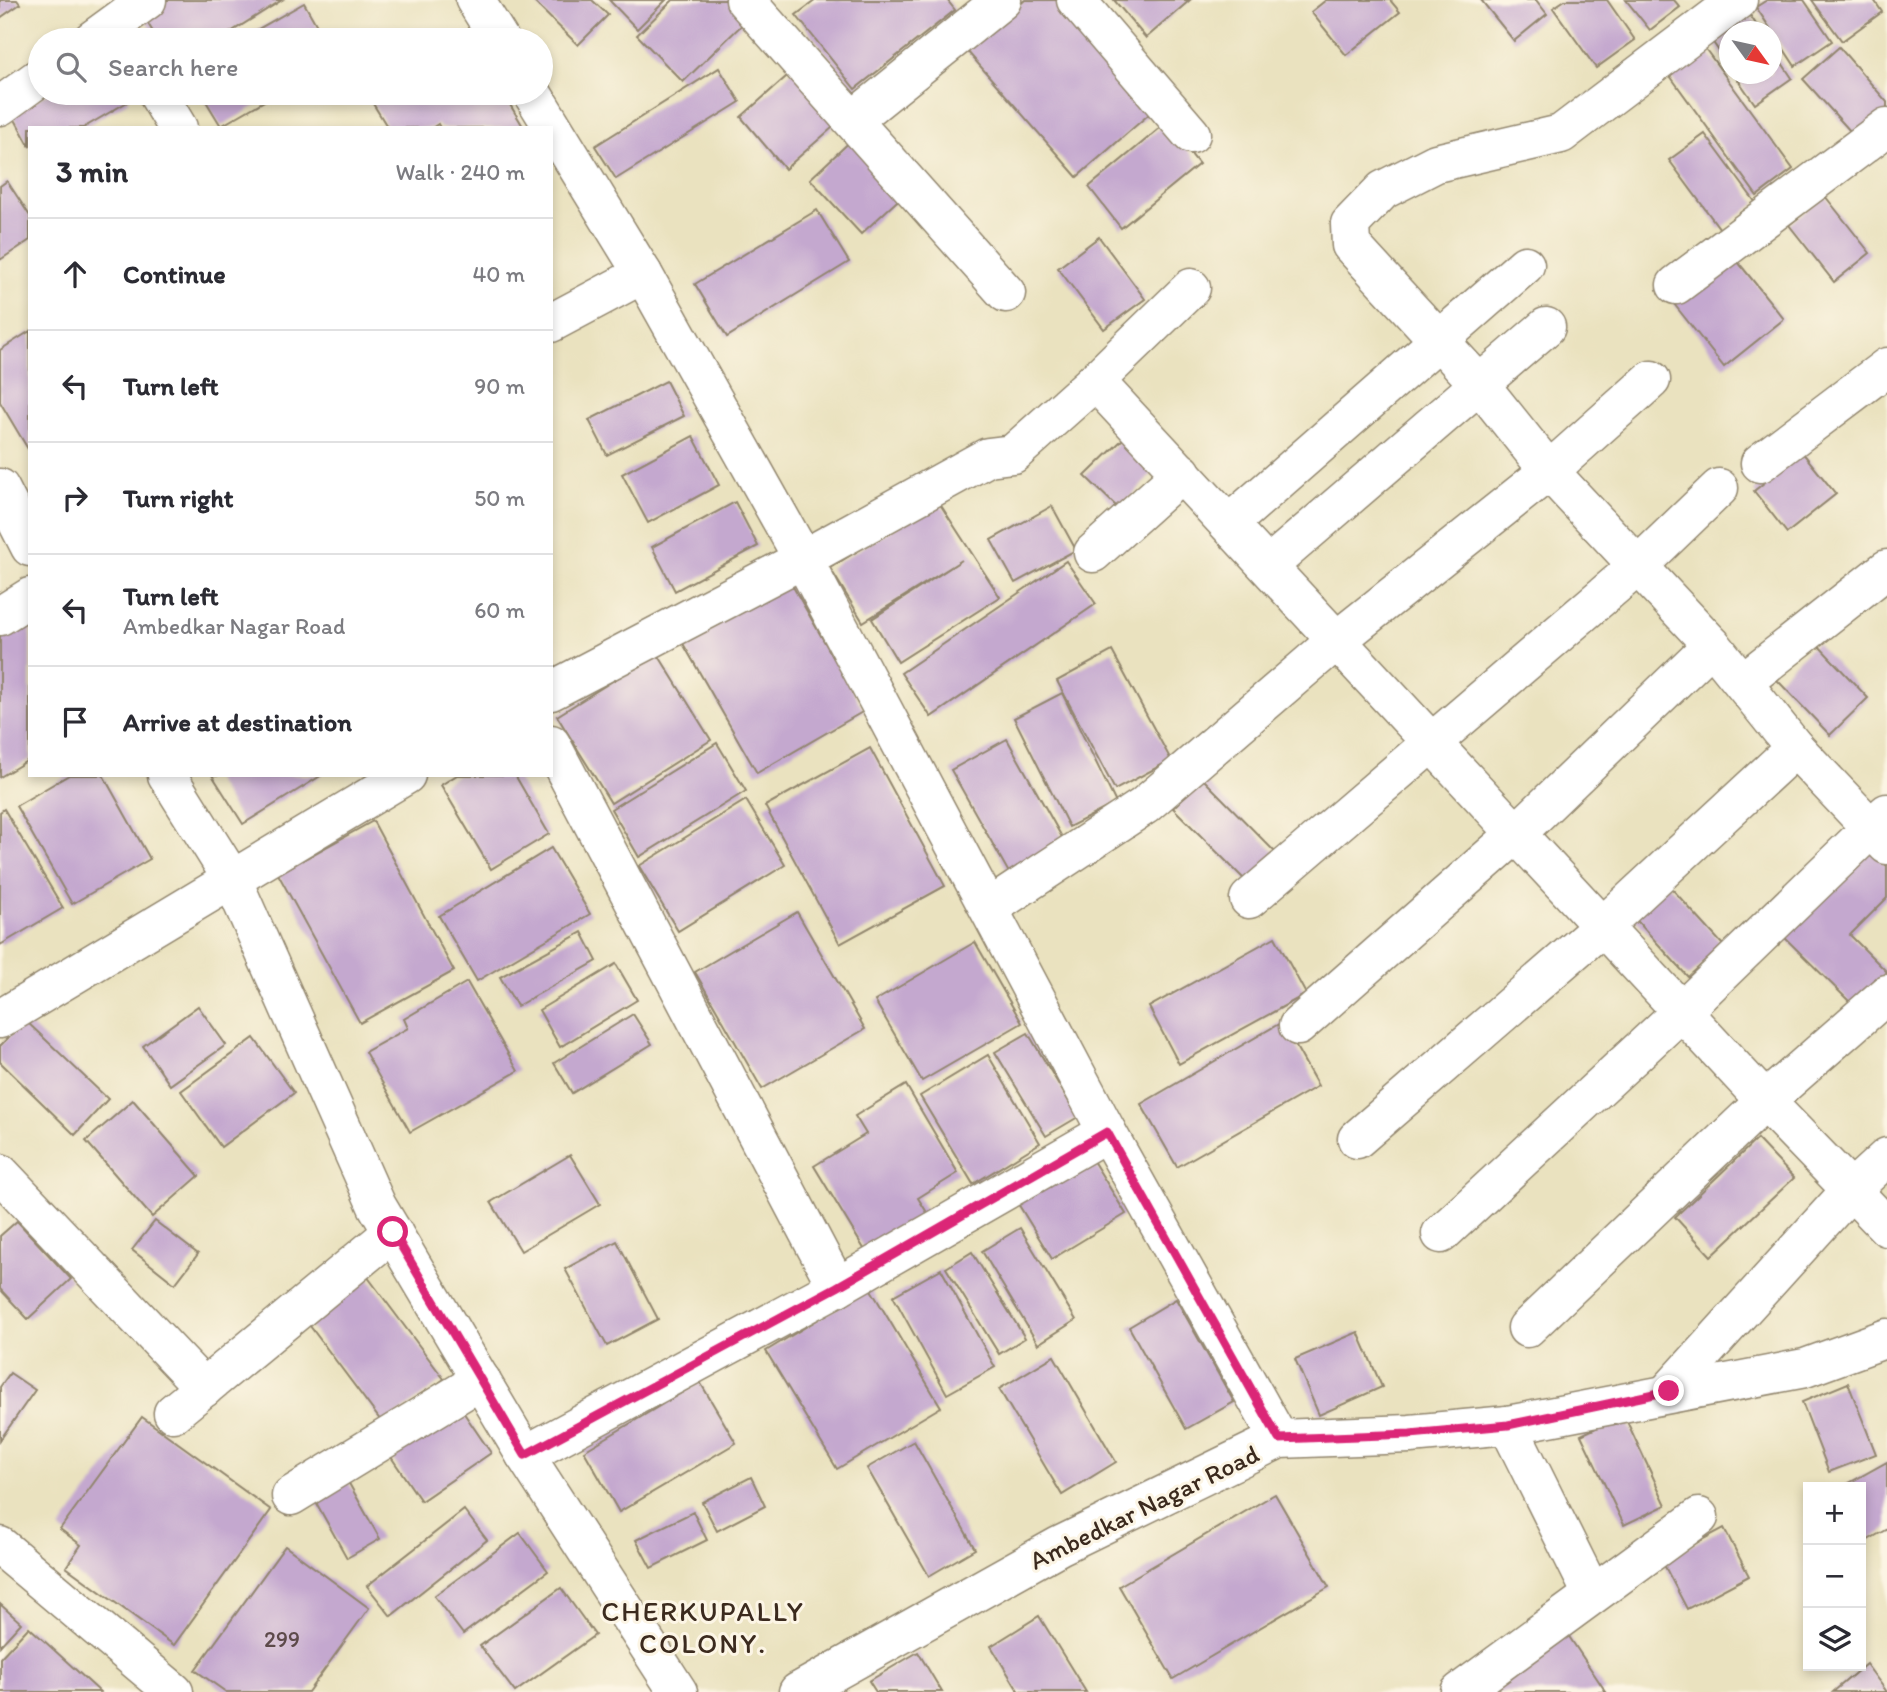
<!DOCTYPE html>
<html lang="en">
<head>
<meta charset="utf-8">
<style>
  :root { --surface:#fff; --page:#f2f2f3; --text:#2b2b33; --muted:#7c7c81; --line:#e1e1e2 }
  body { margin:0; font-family:Itim,sans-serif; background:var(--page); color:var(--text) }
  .controls { position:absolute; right:21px; bottom:21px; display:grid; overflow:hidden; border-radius:0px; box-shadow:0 4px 10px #0003 }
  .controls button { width:63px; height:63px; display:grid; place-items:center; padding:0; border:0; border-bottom:2px solid var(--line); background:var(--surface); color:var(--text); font:35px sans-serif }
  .compass { position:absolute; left:1719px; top:21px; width:63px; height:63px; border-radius:50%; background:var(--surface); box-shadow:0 4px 10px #0003; rotate:123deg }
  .stop { position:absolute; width:21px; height:21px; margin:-16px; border:5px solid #db2777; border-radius:50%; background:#fff }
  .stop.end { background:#db2777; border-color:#fff; box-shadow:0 2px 7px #0008 }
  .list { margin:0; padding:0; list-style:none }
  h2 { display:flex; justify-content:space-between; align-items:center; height:91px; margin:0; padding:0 28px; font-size:30px }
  h2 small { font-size:23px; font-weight:400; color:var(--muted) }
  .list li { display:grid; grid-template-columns:46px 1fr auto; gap:21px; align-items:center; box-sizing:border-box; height:112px; padding:0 28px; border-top:2px solid var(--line) }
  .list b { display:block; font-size:26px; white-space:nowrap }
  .list p { margin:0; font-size:23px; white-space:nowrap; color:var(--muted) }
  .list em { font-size:23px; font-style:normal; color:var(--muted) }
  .icon { flex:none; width:38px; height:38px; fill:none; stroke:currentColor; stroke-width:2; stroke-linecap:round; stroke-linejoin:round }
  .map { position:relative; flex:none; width:1887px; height:1692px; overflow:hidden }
  .search { position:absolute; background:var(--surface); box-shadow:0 4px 10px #0003; left:28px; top:28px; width:525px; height:77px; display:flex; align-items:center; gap:18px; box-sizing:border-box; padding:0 24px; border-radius:38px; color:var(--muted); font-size:26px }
  .panel { position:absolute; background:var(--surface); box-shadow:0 4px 10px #0003; left:28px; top:126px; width:525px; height:651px; border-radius:0px }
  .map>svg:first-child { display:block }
  .building { fill:#c4a8cf }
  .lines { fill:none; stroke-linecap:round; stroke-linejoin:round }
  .minor-casing { stroke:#92866e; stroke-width:41 }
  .minor { stroke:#fff; stroke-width:38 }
  .route { stroke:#db2777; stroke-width:9 }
  .labels { text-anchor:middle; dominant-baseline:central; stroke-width:6; stroke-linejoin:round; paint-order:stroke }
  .number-label { font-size:23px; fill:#5d4a4a }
  .street-label { font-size:26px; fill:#3b2a1e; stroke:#fcf5e5 }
  .neighbourhood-label { font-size:28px; letter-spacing:2px; fill:#3b2a1e; stroke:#fcf5e5 }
</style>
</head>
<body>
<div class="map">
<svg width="1887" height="1692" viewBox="0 0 1887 1692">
  <rect width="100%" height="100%" fill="#fcf5e5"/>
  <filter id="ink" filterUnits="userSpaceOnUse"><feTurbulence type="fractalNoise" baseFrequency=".0143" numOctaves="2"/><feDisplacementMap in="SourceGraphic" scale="14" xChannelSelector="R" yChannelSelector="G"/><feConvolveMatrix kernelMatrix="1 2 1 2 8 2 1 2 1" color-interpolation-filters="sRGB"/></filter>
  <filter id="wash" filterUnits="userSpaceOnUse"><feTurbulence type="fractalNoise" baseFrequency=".00686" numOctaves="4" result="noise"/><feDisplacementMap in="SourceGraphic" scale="28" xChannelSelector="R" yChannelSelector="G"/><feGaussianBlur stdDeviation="1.57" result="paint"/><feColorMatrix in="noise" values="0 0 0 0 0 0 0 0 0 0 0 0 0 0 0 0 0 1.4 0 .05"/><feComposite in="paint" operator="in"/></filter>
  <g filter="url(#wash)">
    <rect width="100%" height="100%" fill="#eae2bf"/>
    <g id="blocks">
      <g class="building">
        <polygon points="0,0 17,0 20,4 0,18"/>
        <polygon points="164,0 282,0 218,40 158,40 142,14"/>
        <polygon points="532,0 592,0 608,15 578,45"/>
        <polygon points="609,0 666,0 637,29"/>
        <polygon points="673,0 735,0 751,16 683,82 637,35"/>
        <polygon points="816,0 947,0 955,10 855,89 796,15"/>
        <polygon points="1025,0 1060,0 1155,109 1077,177 967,51"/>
        <polygon points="1114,0 1190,0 1146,38"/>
        <polygon points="1326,0 1390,0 1400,12 1346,55 1311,12"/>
        <polygon points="1481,0 1536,0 1547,14 1514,41"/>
        <polygon points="1565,0 1607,0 1635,40 1596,68 1553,8"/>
        <polygon points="1626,0 1674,0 1680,7 1650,30"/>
        <polygon points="1767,0 1804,0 1832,41 1795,66 1756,7"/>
        <polygon points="1812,0 1874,0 1882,12 1842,41"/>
        <polygon points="304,3 325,40 239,40"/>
        <polygon points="1750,15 1761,32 1730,32 1730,67 1712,41"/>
        <polygon points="1704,47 1793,169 1757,196 1668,73"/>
        <polygon points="1839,47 1887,102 1887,120 1861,143 1803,79"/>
        <polygon points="1772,48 1792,78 1755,104 1734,74 1772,74"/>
        <polygon points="719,68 740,102 616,179 595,146"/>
        <polygon points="795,69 840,121 785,169 741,117"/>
        <polygon points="49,93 124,93 129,101 83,128 30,128 30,147 12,114"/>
        <polygon points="201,93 278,93 221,126"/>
        <polygon points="387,93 503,93 524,128 440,128 438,124 432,128 388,128 372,102"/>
        <polygon points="1166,123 1199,164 1121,228 1089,187"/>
        <polygon points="1705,134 1756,203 1720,229 1669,160"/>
        <polygon points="855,137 907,192 861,234 810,179"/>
        <polygon points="7,181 30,216 30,240 0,260 0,186"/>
        <polygon points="1825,196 1870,253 1834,282 1789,225"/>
        <polygon points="817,210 849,262 727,337 695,284"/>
        <polygon points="1099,237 1145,299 1104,329 1058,268"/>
        <polygon points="1734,257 1784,319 1724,367 1674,304"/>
        <polygon points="30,331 30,448 28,449 0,402 0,350"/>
        <polygon points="666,381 684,416 607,455 589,420"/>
        <polygon points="693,436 719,485 648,523 622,474"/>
        <polygon points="1124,438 1156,470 1119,509 1085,476"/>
        <polygon points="1802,452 1836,494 1787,533 1754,491"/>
        <polygon points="938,501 1000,597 898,662 872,619 962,560 863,622 830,568"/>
        <polygon points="735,502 758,546 675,591 652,547"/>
        <polygon points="1052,506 1076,550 1015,583 991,540"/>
        <polygon points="1066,561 1096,604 931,717 901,673"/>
        <polygon points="788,578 864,711 757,773 681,640"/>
        <polygon points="24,619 30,628 30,759 0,777 0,633"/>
        <polygon points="1816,643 1868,698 1830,735 1777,680"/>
        <polygon points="1112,651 1171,760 1115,790 1057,681"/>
        <polygon points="657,653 711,740 611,803 557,716"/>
        <polygon points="1062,693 1116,803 1069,827 1014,718"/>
        <polygon points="1007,739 1068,848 1013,880 951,770"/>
        <polygon points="717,743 746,791 639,857 611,809"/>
        <polygon points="870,748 945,886 840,944 765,806"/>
        <polygon points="69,775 103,775 150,859 72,904 16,806"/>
        <polygon points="212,775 322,775 243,824"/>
        <polygon points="457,775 515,775 549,834 491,869 441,785"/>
        <polygon points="1202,778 1277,854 1248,883 1173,808"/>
        <polygon points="746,800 785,865 678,931 639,866"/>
        <polygon points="4,809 63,908 0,945 0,812"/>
        <polygon points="373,821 454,971 360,1023 278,874"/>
        <polygon points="1862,842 1887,866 1887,898 1850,935 1887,972 1854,1006 1776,929"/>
        <polygon points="551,848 590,914 477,981 439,916"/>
        <polygon points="1664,880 1723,945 1688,977 1629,912"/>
        <polygon points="797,912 865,1029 762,1089 695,972"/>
        <polygon points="582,932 597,961 517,1006 500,977"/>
        <polygon points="1275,937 1306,994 1179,1064 1149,1007"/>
        <polygon points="975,942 1022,1023 922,1081 875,1001"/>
        <polygon points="616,964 637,1000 560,1047 539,1010"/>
        <polygon points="467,982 518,1071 410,1132 365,1052 408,1028 404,1019"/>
        <polygon points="198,1006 226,1045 170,1085 143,1046"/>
        <polygon points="633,1014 652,1044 572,1093 554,1063"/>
        <polygon points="25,1020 108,1099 75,1135 0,1062 0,1046"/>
        <polygon points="1282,1022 1318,1086 1177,1167 1141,1104"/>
        <polygon points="1028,1033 1078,1117 1046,1136 995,1052"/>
        <polygon points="254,1038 294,1093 221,1147 181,1091"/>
        <polygon points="988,1055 1040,1143 973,1184 920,1096"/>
        <polygon points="906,1085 958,1173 918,1198 931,1219 869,1257 814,1166 866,1134 855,1116"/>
        <polygon points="133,1100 199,1176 152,1217 86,1141"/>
        <polygon points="1757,1139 1794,1178 1711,1256 1675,1217"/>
        <polygon points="570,1155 600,1204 521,1251 491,1202"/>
        <polygon points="1090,1156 1126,1214 1052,1259 1017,1202"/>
        <polygon points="17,1221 71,1279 28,1319 0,1289 0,1236"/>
        <polygon points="155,1221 198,1254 175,1284 132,1250"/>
        <polygon points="1020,1228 1076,1320 1038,1344 982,1251"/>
        <polygon points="617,1241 658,1319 607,1346 565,1269"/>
        <polygon points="972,1252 1025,1338 999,1354 946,1268"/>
        <polygon points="941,1269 995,1367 947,1394 893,1296"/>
        <polygon points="367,1276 444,1379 384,1425 307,1322"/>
        <polygon points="870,1288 941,1407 837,1469 766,1351"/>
        <polygon points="1176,1299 1234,1402 1186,1429 1129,1327"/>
        <polygon points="1358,1332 1382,1387 1319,1415 1295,1359"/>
        <polygon points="1054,1356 1116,1462 1062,1495 999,1389"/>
        <polygon points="10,1373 35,1390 0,1440 0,1387"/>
        <polygon points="700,1382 736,1443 619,1512 584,1451"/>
        <polygon points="1848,1383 1876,1454 1829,1472 1802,1402"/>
        <polygon points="459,1406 491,1453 421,1501 389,1454"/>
        <polygon points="1624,1415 1666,1505 1624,1525 1581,1435"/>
        <polygon points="142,1417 271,1510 174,1645 66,1567 81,1545 60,1529"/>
        <polygon points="914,1441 975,1549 929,1576 867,1468"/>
        <polygon points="1887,1462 1887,1529 1861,1544 1861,1487 1842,1487"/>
        <polygon points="751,1477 765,1506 717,1531 702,1502"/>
        <polygon points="346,1478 380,1539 347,1558 313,1497"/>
        <polygon points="1275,1494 1329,1587 1173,1679 1119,1586"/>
        <polygon points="464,1510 487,1540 391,1616 367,1586"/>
        <polygon points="693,1512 707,1540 651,1568 636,1540"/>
        <polygon points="1724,1528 1749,1576 1687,1609 1662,1561"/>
        <polygon points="520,1533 548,1571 463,1634 434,1596"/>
        <polygon points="285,1546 369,1608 308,1692 226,1692 195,1670"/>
        <polygon points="561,1588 595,1635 515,1692 480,1646"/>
        <polygon points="0,1604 21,1623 0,1646"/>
        <polygon points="1039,1616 1086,1692 1019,1692 991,1646"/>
        <polygon points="29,1627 100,1692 0,1692 0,1658"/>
        <polygon points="1564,1629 1606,1692 1496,1692 1486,1680"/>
        <polygon points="918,1652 942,1692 876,1692 869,1681"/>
        <polygon points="1866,1664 1887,1692 1833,1692"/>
      </g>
    </g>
  </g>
  <g filter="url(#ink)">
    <use href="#blocks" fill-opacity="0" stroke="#92866e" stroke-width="2"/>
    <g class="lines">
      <g class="minor-casing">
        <g id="minor">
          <polyline points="475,0 500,40"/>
          <polyline points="745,0 1006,293"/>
          <polyline points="1076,0 1191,134"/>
          <polyline points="1738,0 1561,134 1436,163 1383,190 1350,224 1351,245 1481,386 1549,471 1712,645 1795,748 1887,845"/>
          <polyline points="92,40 147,0"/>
          <polyline points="157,93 178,128"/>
          <polyline points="532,93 643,274 803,559 1107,1132 1279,1439"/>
          <polyline points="0,106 40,77"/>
          <polyline points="854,119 1002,0"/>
          <polyline points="1676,285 1887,127"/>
          <polyline points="551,323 643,274"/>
          <polyline points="1095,381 1191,288"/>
          <polyline points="1760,463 1887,367"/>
          <polyline points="0,488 30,547"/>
          <polyline points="1229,524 1525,265"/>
          <polyline points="1093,553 1182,473"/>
          <polyline points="1268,566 1546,327"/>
          <polyline points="0,616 30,597"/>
          <polyline points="1743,682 1887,569"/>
          <polyline points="551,691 803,559 988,457 1013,454 1095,381 1765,1101 1887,1227"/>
          <polyline points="551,744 837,1287"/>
          <polyline points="167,775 232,879 377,1206 525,1455 678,1692"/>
          <polyline points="1249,899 1639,565 1719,488"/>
          <polyline points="989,908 1144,806 1337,640 1549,471 1651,380"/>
          <polyline points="0,1019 406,775"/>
          <polyline points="1298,1026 1517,833 1712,645"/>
          <polyline points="1357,1139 1603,926 1795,748"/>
          <polyline points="0,1173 204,1388"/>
          <polyline points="1441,1234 1682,1011 1887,813"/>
          <polyline points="1527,1328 1765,1101 1887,994"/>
          <polyline points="1669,1391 1850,1191 1887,1157"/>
          <polyline points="173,1413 393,1232"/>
          <polyline points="1508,1425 1592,1594"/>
          <polyline points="525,1455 837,1287 1107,1132"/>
          <polyline points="291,1496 481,1380"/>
          <polyline points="0,1546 174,1692"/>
          <polyline points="798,1692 1059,1546 1279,1439 1410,1434 1508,1425 1805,1368 1887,1338"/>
          <polyline points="1460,1692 1699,1517"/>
        </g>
      </g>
      <use href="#minor" class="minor"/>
    </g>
  </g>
  <g class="lines" filter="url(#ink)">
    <polyline class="route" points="393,1232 525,1455 837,1287 1107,1132 1279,1439 1410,1434 1508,1425 1669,1391"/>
  </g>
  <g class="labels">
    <g class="number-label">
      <text x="282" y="1639">299</text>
    </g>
    <g class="street-label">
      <text transform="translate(1144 1507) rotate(-26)">Ambedkar Nagar Road</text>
    </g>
    <g class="neighbourhood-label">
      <text x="703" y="1611">CHERKUPALLY<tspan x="703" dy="32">COLONY.</tspan></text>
    </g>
  </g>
</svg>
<div class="controls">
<button>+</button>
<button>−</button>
<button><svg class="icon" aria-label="layers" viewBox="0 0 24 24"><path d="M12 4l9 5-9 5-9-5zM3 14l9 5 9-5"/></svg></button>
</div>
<svg class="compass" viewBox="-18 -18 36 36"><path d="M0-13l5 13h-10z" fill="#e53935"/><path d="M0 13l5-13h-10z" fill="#7c7c81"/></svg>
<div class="stop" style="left:393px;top:1232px"></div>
<div class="stop end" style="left:1669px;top:1391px"></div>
<div class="search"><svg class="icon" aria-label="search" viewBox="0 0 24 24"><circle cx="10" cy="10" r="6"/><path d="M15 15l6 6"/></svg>Search here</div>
<section class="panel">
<h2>3 min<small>Walk · 240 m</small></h2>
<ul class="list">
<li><svg class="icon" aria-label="ahead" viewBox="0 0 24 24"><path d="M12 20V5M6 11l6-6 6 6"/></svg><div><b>Continue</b></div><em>40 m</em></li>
<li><svg class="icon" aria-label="left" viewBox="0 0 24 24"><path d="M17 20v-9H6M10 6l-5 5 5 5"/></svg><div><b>Turn left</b></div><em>90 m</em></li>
<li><svg class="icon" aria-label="right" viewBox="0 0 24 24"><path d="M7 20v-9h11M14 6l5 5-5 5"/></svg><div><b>Turn right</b></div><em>50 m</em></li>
<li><svg class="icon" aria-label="left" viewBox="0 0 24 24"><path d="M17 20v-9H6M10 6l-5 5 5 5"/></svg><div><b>Turn left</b><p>Ambedkar Nagar Road</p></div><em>60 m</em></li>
<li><svg class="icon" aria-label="arrive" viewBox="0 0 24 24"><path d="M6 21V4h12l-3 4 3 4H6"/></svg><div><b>Arrive at destination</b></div></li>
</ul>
</section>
</div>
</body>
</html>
